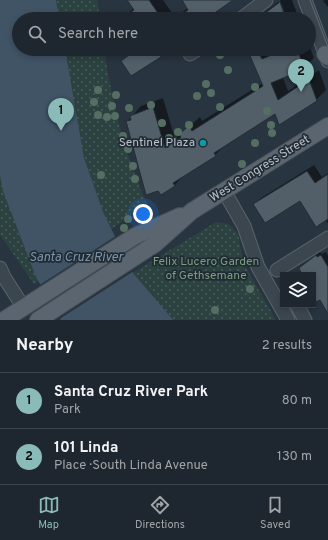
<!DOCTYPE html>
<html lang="en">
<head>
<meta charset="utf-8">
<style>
  :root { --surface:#1e272f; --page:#262f37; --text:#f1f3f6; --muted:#a1a5aa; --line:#3c444b; --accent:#8bbbb9 }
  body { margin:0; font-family:Overpass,sans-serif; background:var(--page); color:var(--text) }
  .controls { position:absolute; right:12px; bottom:12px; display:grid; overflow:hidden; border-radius:0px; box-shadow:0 2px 6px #0003 }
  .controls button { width:36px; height:36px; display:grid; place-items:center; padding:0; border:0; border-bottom:1px solid var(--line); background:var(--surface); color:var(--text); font:20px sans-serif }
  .you { position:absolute; left:143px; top:214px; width:14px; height:14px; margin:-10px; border:3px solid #fff; border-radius:50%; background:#1a73e8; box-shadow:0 0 0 6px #1a73e833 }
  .badge { display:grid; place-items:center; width:26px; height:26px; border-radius:50%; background:var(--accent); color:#111; font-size:13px; font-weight:700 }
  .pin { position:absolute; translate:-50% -33px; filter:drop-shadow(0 1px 2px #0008) }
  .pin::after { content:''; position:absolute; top:21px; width:14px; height:12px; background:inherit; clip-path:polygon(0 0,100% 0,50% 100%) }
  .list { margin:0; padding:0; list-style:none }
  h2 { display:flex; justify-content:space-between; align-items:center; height:52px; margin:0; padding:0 16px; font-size:17px }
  h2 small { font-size:13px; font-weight:400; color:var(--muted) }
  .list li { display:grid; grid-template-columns:26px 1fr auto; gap:12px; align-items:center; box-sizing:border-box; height:56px; padding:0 16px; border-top:1px solid var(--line) }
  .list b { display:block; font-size:15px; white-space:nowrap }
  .list p { margin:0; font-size:13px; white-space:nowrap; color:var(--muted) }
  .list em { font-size:13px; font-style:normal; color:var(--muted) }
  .icon { flex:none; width:22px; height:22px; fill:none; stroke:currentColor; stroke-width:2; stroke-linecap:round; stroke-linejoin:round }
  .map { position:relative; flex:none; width:328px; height:320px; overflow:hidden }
  .search { position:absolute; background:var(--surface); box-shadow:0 2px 6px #0003; left:12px; right:12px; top:12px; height:44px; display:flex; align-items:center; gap:10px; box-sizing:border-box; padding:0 14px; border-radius:22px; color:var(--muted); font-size:15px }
  .sheet { height:164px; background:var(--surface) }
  nav { display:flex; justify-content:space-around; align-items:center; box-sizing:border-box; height:56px; border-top:1px solid var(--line); background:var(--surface); font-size:11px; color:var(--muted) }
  nav a { display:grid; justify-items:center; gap:2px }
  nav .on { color:var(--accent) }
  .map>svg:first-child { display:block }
  .park { fill:url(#park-dots) }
  .water { fill:#405466 }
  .pier { fill:#28343f }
  .shadow { fill:#0007 }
  .building { fill:#525f69; stroke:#232d36 }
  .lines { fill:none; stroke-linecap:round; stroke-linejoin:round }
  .minor-casing { stroke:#5a646c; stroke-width:15 }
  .major-casing { stroke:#464f58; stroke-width:18 }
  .minor { stroke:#3c464f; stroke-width:13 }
  .major { stroke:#5a656f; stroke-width:16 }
  .tram { stroke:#5f6a75; stroke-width:1 }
  .tree { fill:#556e62 }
  .culture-dot { fill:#0f9aa8; stroke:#212b34; stroke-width:1.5 }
  .labels { text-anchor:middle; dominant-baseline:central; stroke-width:3.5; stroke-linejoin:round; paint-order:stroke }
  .poi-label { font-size:12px; fill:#b9c1c9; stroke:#212b34; text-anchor:end }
  .street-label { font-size:12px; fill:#b9c1c9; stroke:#212b34 }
  .park-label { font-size:12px; fill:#799d7e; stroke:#212b34 }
  .water-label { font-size:13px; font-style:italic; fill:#7c95aa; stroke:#212b34 }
</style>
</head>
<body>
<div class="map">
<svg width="328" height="320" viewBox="0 0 328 320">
  <defs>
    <pattern id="park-dots" width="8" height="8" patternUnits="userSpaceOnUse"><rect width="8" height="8" fill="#2b4241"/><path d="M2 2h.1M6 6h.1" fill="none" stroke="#485c5b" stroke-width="1.8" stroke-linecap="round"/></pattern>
  </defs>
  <rect width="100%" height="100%" fill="#28343f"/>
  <g class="park">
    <path d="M 0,0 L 97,0 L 100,19 L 19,19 L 19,49 L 104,49 C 112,103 125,155 147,204 L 34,284 L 0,235 Z"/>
    <polygon points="216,222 229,224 238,234 244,264 276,320 63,320 134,272"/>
  </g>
  <polygon class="water" points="0,0 56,0 59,19 19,19 19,49 65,49 84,158 103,212 133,273 173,320 61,320 36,277 3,191 0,175"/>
  <polygon class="pier" points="116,236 134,271 58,320 38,286"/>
  <g class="shadow">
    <polygon points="128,0 163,0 175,17 188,8 183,0 231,0 204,19 122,19 134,8"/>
    <polygon points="280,0 292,0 299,19 287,19"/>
    <polygon points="325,0 328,0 328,7 323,1"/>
    <polygon points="278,2 285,19 256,19"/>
    <polygon points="309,45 314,58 304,68 283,77 288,91 319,70 326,90 316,100 275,113 225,145 215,155 184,175 175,185 127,122 141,106 163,98 175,139 200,117 202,121 263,83 248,49 309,49"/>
    <polygon points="136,49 167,49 160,56 122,61"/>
    <polygon points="314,165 322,177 328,173 328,223 301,200 254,205 261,198"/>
    <polygon points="320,252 322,254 326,252 328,256 328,312 321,299 313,290 313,275 304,275 304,264"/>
  </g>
  <g class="building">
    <polygon points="127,0 149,0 162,19 121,19 134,10"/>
    <polygon points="182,0 233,0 206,19 175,19 188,10"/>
    <polygon points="280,2 286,19 257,19"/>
    <polygon points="137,49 156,49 161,57 131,76 121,61"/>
    <polygon points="247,49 257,49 262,59 286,49 297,49 305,69 271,83 278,100 309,79 317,101 279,125 275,114 214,153 216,156 173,183 175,186 161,195 158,191 146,195 126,121 131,120 130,116 153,107 165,148 181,137 179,134 189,126 192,131 263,86"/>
    <polygon points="307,171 315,183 328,174 328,219 316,227 300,201 265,223 253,204"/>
    <polygon points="316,255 317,257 321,255 328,267 328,314 320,300 316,302 313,296 313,275 302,275 299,268"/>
  </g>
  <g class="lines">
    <g class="minor-casing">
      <g id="minor">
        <polyline points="305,0 328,61"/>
        <polyline points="241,19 266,0"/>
        <polyline points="190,54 198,49"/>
        <polyline points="224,191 244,226 258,267 288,320"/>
        <polyline points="0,268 4,277 24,308"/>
        <polyline points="277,270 328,238"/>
        <polyline points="297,305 305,320"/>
      </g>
    </g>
    <g class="major-casing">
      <g id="major">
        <polyline points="325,54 328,57"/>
        <polyline points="4,320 135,236 180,216"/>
        <polyline points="38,320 155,244 192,211 328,126"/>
      </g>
    </g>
    <use href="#minor" class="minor"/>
    <use href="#major" class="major"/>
    <polyline class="tram" points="310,0 328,47"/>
  </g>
  <g class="tree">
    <circle cx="220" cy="55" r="4"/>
    <circle cx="228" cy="70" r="4"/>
    <circle cx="206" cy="84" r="4"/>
    <circle cx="255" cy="87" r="4"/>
    <circle cx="98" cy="90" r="4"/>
    <circle cx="211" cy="93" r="4"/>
    <circle cx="116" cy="95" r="4"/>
    <circle cx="197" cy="96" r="4"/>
    <circle cx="94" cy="102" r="4"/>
    <circle cx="151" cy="105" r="4"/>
    <circle cx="112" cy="106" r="4"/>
    <circle cx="220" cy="107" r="4"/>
    <circle cx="129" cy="108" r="4"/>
    <circle cx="267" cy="111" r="4"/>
    <circle cx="98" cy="115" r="4"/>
    <circle cx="115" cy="116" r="4"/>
    <circle cx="107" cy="117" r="4"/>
    <circle cx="162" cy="123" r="4"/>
    <circle cx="189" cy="125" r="4"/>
    <circle cx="271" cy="125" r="4"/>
    <circle cx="178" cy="132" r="4"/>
    <circle cx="272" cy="133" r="4"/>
    <circle cx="123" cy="136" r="4"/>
    <circle cx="169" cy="138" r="4"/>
    <circle cx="255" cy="143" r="4"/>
    <circle cx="128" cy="149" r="4"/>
    <circle cx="242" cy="164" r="4"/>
    <circle cx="133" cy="166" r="4"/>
    <circle cx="101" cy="175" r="4"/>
    <circle cx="135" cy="179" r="4"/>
    <circle cx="144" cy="208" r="4"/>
    <circle cx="128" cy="219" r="4"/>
    <circle cx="124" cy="228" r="4"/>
    <circle cx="250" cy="289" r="4"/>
    <circle cx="215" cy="310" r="4"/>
  </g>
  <circle class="culture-dot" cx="203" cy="143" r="4"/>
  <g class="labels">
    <g class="poi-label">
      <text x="195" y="143">Sentinel Plaza</text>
    </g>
    <g class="street-label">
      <text transform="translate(260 169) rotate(-32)">West Congress Street</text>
    </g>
    <g class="park-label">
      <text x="206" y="262">Felix Lucero Garden<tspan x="206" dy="14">of Gethsemane</tspan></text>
    </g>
    <g class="water-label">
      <text x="76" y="258">Santa Cruz River</text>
    </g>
  </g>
</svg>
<div class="controls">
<button><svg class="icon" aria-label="layers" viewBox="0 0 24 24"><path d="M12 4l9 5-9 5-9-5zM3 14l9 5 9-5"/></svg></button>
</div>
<div class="you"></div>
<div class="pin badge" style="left:61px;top:131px">1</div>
<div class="pin badge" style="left:301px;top:92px">2</div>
<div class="search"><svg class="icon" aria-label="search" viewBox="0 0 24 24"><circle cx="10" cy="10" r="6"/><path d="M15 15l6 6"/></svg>Search here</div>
</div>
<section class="sheet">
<h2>Nearby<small>2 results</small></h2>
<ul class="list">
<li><span class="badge">1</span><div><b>Santa Cruz River Park</b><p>Park</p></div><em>80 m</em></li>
<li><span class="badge">2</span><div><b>101 Linda</b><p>Place · South Linda Avenue</p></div><em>130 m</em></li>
</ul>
</section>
<nav>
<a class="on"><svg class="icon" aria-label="map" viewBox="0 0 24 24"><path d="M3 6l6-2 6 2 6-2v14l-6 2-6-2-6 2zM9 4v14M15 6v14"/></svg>Map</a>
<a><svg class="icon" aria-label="directions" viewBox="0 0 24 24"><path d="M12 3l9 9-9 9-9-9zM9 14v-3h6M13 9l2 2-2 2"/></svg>Directions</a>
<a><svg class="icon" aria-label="saved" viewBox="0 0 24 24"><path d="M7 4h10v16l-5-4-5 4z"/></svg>Saved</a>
</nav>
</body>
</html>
